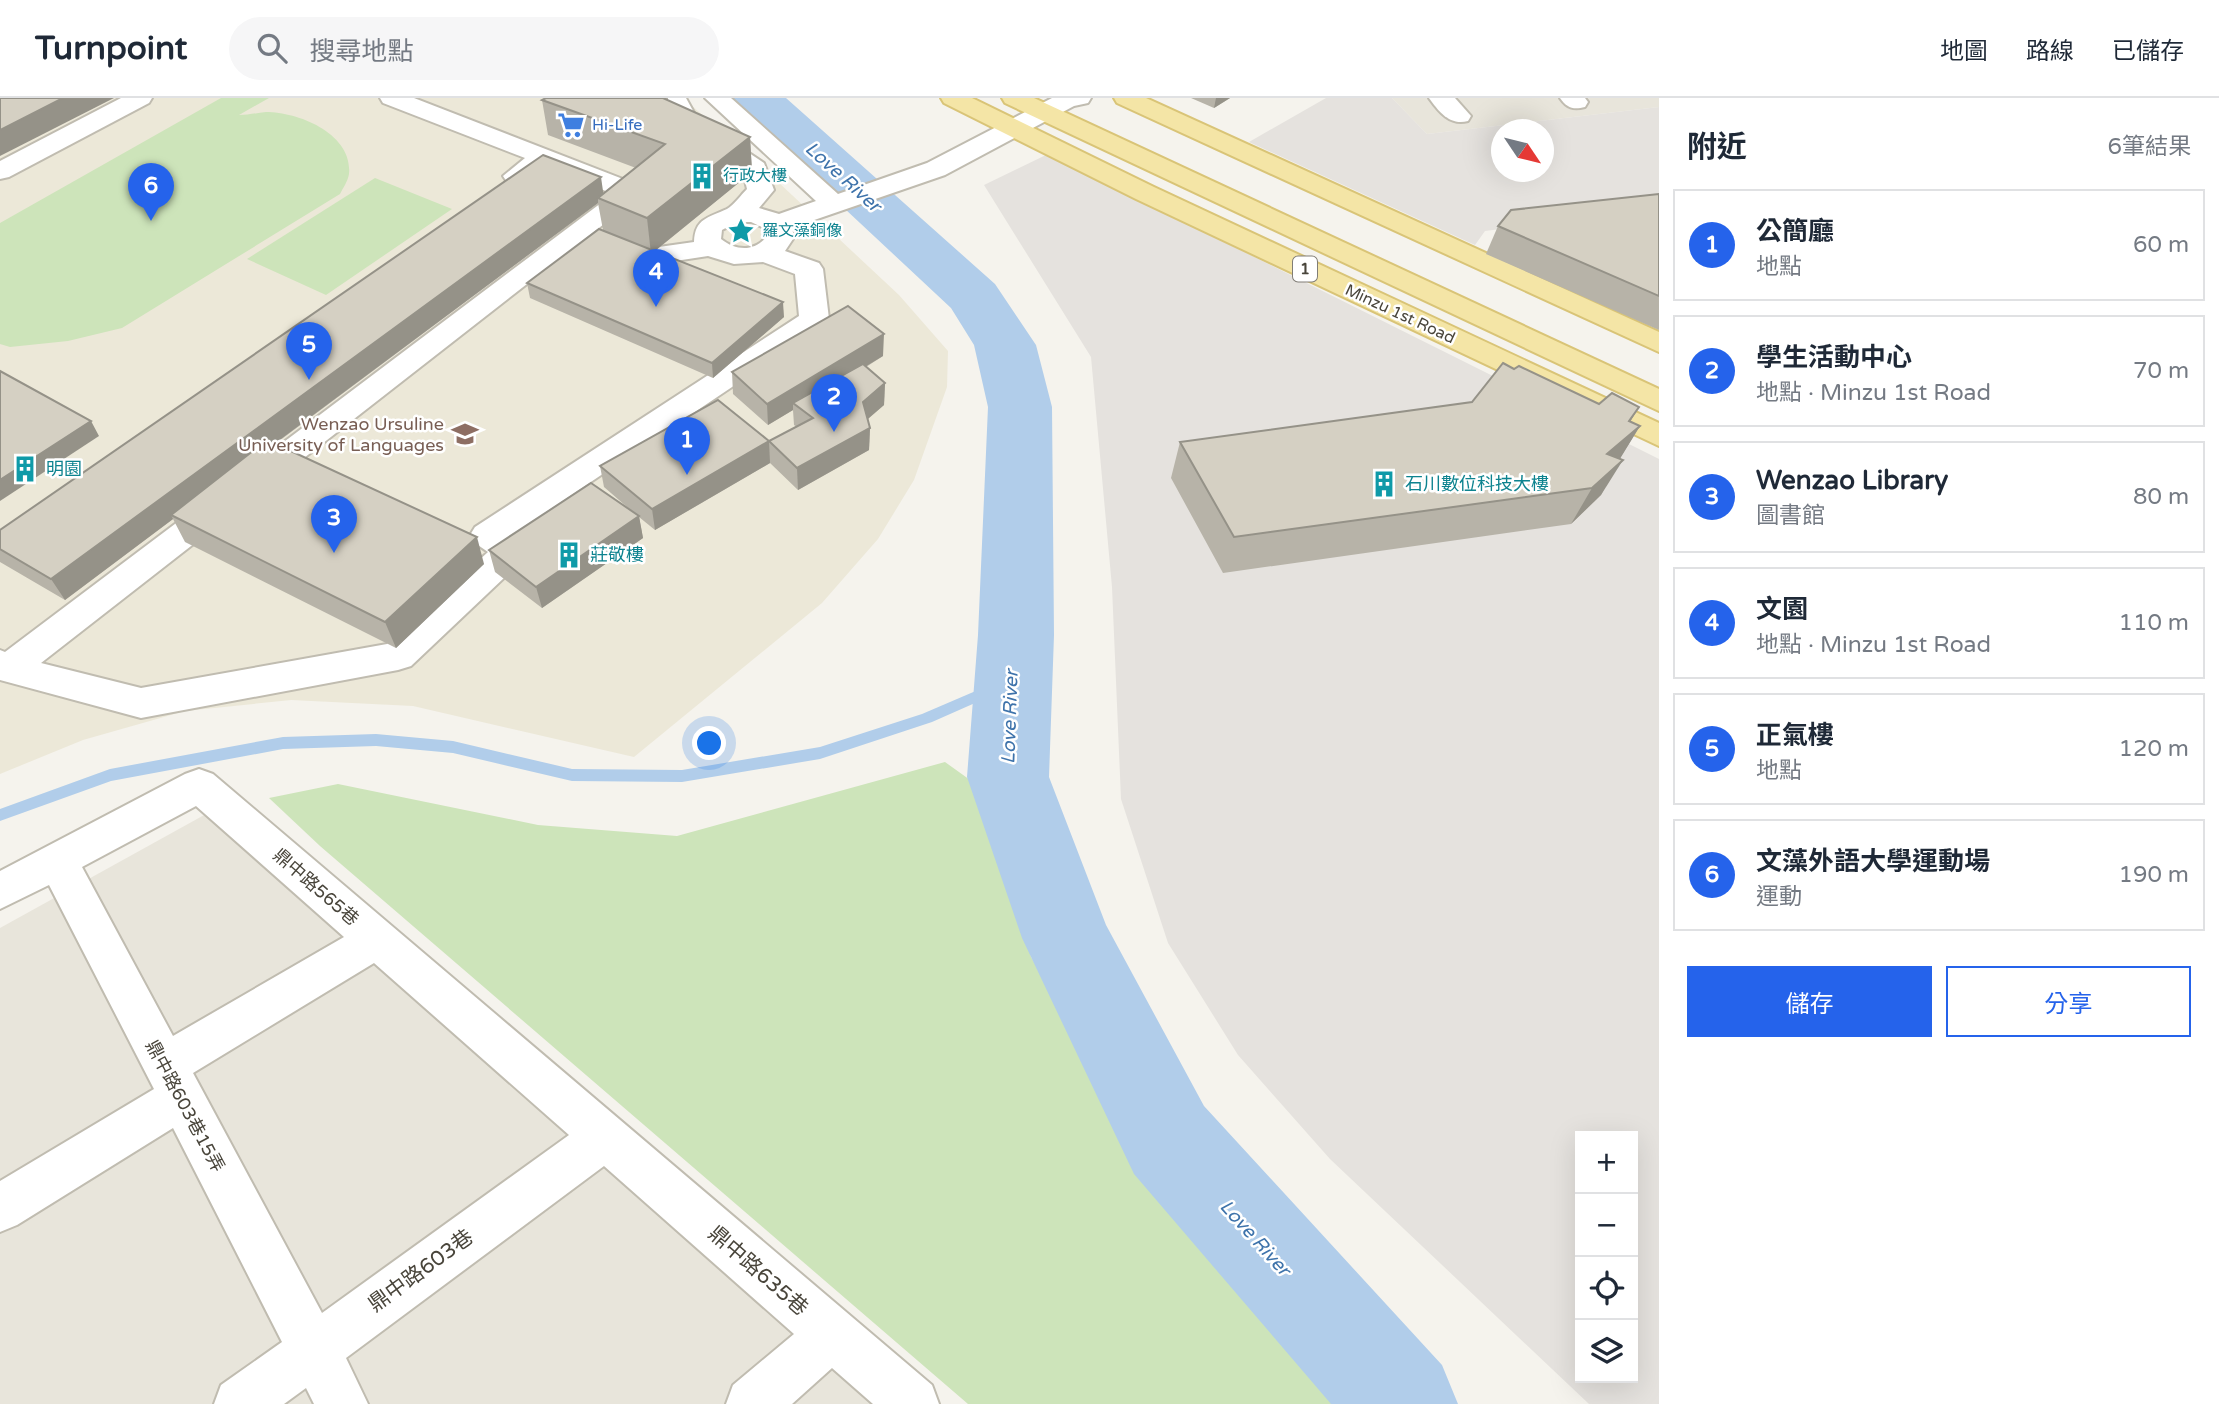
<!DOCTYPE html>
<html lang="zh-TW">
<head>
<meta charset="utf-8">
<style>
  :root { --surface:#fff; --page:#f6f6f7; --text:#1f2937; --muted:#747a83; --line:#e0e1e3; --accent:#2563eb }
  body { margin:0; font-family:"Varela Round","Noto Sans TC",sans-serif; background:var(--page); color:var(--text) }
  .controls { position:absolute; right:21px; bottom:21px; display:grid; overflow:hidden; border-radius:0px; box-shadow:0 7px 28px #0002 }
  .controls button { width:63px; height:63px; display:grid; place-items:center; padding:0; border:0; border-bottom:2px solid var(--line); background:var(--surface); color:var(--text); font:35px sans-serif }
  .compass { position:absolute; left:1491px; top:21px; width:63px; height:63px; border-radius:50%; background:var(--surface); box-shadow:0 7px 28px #0002; rotate:125deg }
  .you { position:absolute; left:710px; top:646px; width:24px; height:24px; margin:-18px; border:5px solid #fff; border-radius:50%; background:#1a73e8; box-shadow:0 0 0 10px #1a73e833 }
  .badge { display:grid; place-items:center; width:46px; height:46px; border-radius:50%; background:var(--accent); color:#fff; font-size:23px; font-weight:700 }
  .pin { position:absolute; translate:-50% -58px; filter:drop-shadow(0 2px 4px #0008) }
  .pin::after { content:''; position:absolute; top:37px; width:24px; height:21px; background:inherit; clip-path:polygon(0 0,100% 0,50% 100%) }
  .list { margin:0; padding:0; list-style:none }
  h2 { display:flex; justify-content:space-between; align-items:center; height:91px; margin:0; padding:0 28px; font-size:30px }
  h2 small { font-size:23px; font-weight:400; color:var(--muted) }
  .list li { display:grid; grid-template-columns:46px 1fr auto; gap:21px; align-items:center; box-sizing:border-box; height:112px; margin:0 14px 14px; padding:0 14px; border:2px solid var(--line); border-radius:0px }
  .list b { display:block; font-size:26px; white-space:nowrap }
  .list p { margin:0; font-size:23px; white-space:nowrap; color:var(--muted) }
  .list em { font-size:23px; font-style:normal; color:var(--muted) }
  .actions { display:flex; gap:14px; padding:21px 28px }
  .actions a { flex:1; padding:16px 0; border:2px solid var(--accent); border-radius:0px; text-align:center; font-size:24px; color:var(--accent) }
  .actions .main { background:var(--accent); color:#fff }
  .icon { flex:none; width:38px; height:38px; fill:none; stroke:currentColor; stroke-width:2; stroke-linecap:round; stroke-linejoin:round }
  .map { position:relative; flex:none; width:1659px; height:1306px; overflow:hidden }
  header { display:flex; align-items:center; gap:42px; box-sizing:border-box; height:98px; padding:0 35px; background:var(--surface); border-bottom:2px solid var(--line) }
  header strong { font-size:33px }
  nav { display:flex; gap:38px; margin-inline-start:auto; font-size:24px }
  .search { width:490px; height:63px; background:var(--page); display:flex; align-items:center; gap:18px; box-sizing:border-box; padding:0 24px; border-radius:38px; color:var(--muted); font-size:26px }
  main { display:flex }
  aside { flex:1; background:var(--surface) }
  .map>svg:first-child { display:block }
  .residential { fill:#e8e5db }
  .industrial { fill:#e5e2de; fill-rule:evenodd }
  .education { fill:#ece8d8 }
  .green { fill:#cde4ba }
  .lines { fill:none; stroke-linecap:round; stroke-linejoin:round }
  .stream { fill:#b1cdea; fill-rule:evenodd }
  .river { fill:#b1cdea; fill-rule:evenodd }
  .minor-casing { stroke:#c0bcb0; stroke-width:4 }
  .major-casing { stroke:#d9c477; stroke-width:4 }
  .minor { fill:#fff; fill-rule:evenodd }
  .major { fill:#f4e5a6; fill-rule:evenodd }
  .wall { fill:#b7b3a8 }
  .shaded-wall { fill:#959288 }
  .building { fill:#d5d0c3; stroke:#959288; stroke-width:2 }
  .labels { text-anchor:middle; dominant-baseline:central; stroke-width:5; stroke-linejoin:round; paint-order:stroke }
  .far-shop-label { font-size:16px; fill:#366cbe; stroke:#fff; text-anchor:start }
  .far-culture-label { font-size:16px; fill:#0d838f; stroke:#fff; text-anchor:start }
  .shield { fill:#fff; stroke:#807d76; stroke-width:2 }
  .shield-label { font-size:16px; font-weight:bold; fill:#49453b }
  .far-street-label { font-size:16px; fill:#49453b; stroke:#fff }
  .education-label { font-size:18px; fill:#785e54; stroke:#fff; text-anchor:end }
  .culture-label { font-size:18px; fill:#0d838f; stroke:#fff; text-anchor:start }
  .street-label { font-size:18px; fill:#49453b; stroke:#fff }
  .water-label { font-size:19px; font-style:italic; fill:#3e73ab; stroke:#fff }
  .near-street-label { font-size:21px; fill:#49453b; stroke:#fff }
</style>
</head>
<body>
<header>
<strong>Turnpoint</strong>
<div class="search"><svg class="icon" aria-label="search" viewBox="0 0 24 24"><circle cx="10" cy="10" r="6"/><path d="M15 15l6 6"/></svg>搜尋地點</div>
<nav><a>地圖</a><a>路線</a><a>已儲存</a></nav>
</header>
<main>
<div class="map">
<svg width="1659" height="1306" viewBox="0 0 1659 1306">
  <rect width="100%" height="100%" fill="#f5f3ed"/>
  <g class="residential">
    <polygon points="1392,0 1659,0 1659,9 1427,36"/>
    <polygon points="206,716 887,1306 0,1306 0,830"/>
  </g>
  <g class="industrial">
    <path d="M 1326,0 L 1392,0 L 1427,36 L 1659,9 L 1659,111 L 1485,133 L 1475,147 L 1249,44 ZM 1502,32 L 1544,32 L 1544,74 L 1502,74 Z"/>
    <path d="M 1048,56 L 1659,361 L 1659,1306 L 1589,1306 L 1330,1061 L 1238,957 L 1168,845 L 1121,701 L 1112,489 L 1091,259 L 984,87 ZM 1580,1038 L 1633,1038 L 1633,1280 L 1580,1280 Z"/>
  </g>
  <polygon class="education" points="0,0 683,0 762,69 899,197 948,253 947,289 914,382 878,441 822,505 634,659 413,608 291,602 185,613 83,642 0,676"/>
  <g class="green">
    <path d="M 221,0 L 269,0 L 239,17 C 248,17 257,15 266,14 C 299,14 353,36 349,76 C 348,83 343,90 340,96 L 122,230 L 68,243 L 10,249 L 0,246 L 0,125 Z"/>
    <polygon points="375,80 452,111 326,197 247,161"/>
    <polygon points="945,664 998,702 1031,859 1154,1074 1371,1306 968,1306 320,748 269,700 338,686 538,727 677,738"/>
  </g>
  <g class="lines">
    <polygon class="stream" points="1013,577 1020,582 1018,586 932,624 820,661 682,684 572,683 453,655 376,648 283,651 111,683 0,723 0,711 110,671 283,639 376,636 453,643 572,671 682,672 820,649 922,616"/>
    <polygon class="river" points="730,0 786,0 995,186 1036,247 1052,309 1054,537 1049,679 1106,827 1204,1008 1442,1267 1458,1306 1331,1306 1134,1076 1022,840 967,679 978,537 988,309 974,247 951,210 738,11"/>
    <g class="minor-casing">
      <g id="minor">
        <polygon points="121,0 152,0 149,5 9,79 0,81 0,63"/>
        <path d="M 380,0 L 414,0 L 641,88 L 645,94 L 41,565 L 141,590 L 387,546 L 488,454 L 475,445 L 470,437 L 475,429 L 799,218 L 795,176 L 763,164 L 734,166 L 708,158 L 649,167 L 605,151 L 601,145 L 605,139 L 615,137 L 652,150 L 694,144 C 695,120 708,120 727,111 C 734,107 741,97 747,91 L 743,74 L 678,29 L 659,0 L 686,0 L 697,20 L 764,65 L 774,92 L 759,110 L 779,116 L 816,103 L 705,0 L 731,0 L 838,96 L 927,65 L 1052,0 L 1091,0 L 1088,5 L 1074,8 L 945,77 L 791,130 L 795,138 L 785,153 L 819,165 L 823,171 L 829,221 L 824,227 L 512,437 L 523,444 L 528,453 L 523,462 L 411,568 L 398,572 L 141,620 L 0,582 L 0,552 L 5,554 L 613,96 L 546,69 C 533,78 524,88 507,84 L 503,78 L 525,60 L 383,5 ZM 751,124 L 764,130 L 767,138 C 755,154 736,153 721,141 L 722,132 C 732,126 740,124 751,124 Z"/>
        <path d="M 1429,0 L 1455,0 L 1471,18 L 1468,23 C 1450,28 1439,14 1429,0 Z"/>
        <path d="M 1560,0 L 1585,0 L 1588,4 L 1585,9 C 1573,12 1567,10 1560,0 Z"/>
        <path d="M 199,671 L 213,676 L 932,1287 L 939,1306 L 873,1306 L 832,1270 L 792,1306 L 726,1306 L 733,1287 L 794,1236 L 604,1068 L 346,1260 L 368,1306 L 314,1306 L 306,1290 L 284,1306 L 214,1306 L 221,1287 L 282,1244 L 173,1030 L 17,1127 L 0,1134 L 0,1083 L 154,991 L 49,787 L 0,811 L 0,773 L 185,676 ZM 196,708 L 344,839 L 173,938 L 82,769 ZM 374,865 L 569,1037 L 322,1215 L 193,975 Z"/>
      </g>
    </g>
    <g class="major-casing">
      <g id="major">
        <polygon points="941,0 972,0 1154,89 1659,325 1659,348 1136,101 944,5"/>
        <polygon points="1002,0 1034,0 1659,291 1659,313 1005,5"/>
        <polygon points="1114,0 1146,0 1659,234 1659,254 1117,5"/>
      </g>
    </g>
    <use href="#minor" class="minor"/>
    <use href="#major" class="major"/>
  </g>
  <g class="wall">
    <polygon points="546,0 668,0 668,2 750,39 752,74 655,153 784,219 713,280 530,200 527,185 603,132 598,105 275,346 484,466 396,550 185,444 173,421 65,502 0,464 0,432 603,95 636,70 548,37 542,2"/>
    <polygon points="1191,0 1230,0 1214,10"/>
    <polygon points="1659,96 1659,232 1486,156 1498,128"/>
    <polygon points="883,258 866,269 885,285 884,307 868,321 870,330 869,352 798,392 770,365 655,432 639,419 643,440 542,510 495,474 489,452 634,415 604,389 600,368 769,343 797,329 794,327 793,312 768,327 733,296 732,274"/>
    <polygon points="1514,271 1599,306 1639,309 1630,324 1640,328 1620,360 1601,397 1571,426 1223,475 1171,380 1180,344 1472,304"/>
  </g>
  <g class="shaded-wall">
    <polygon points="63,0 114,0 0,58 0,32"/>
    <polygon points="1216,0 1230,0 1214,10"/>
    <polygon points="750,39 752,74 651,156 647,120"/>
    <polygon points="601,79 604,100 598,100 598,105 176,419 171,417 173,421 65,502 51,481"/>
    <polygon points="783,204 784,219 713,280 712,265"/>
    <polygon points="884,236 883,258 798,309 793,305 793,312 768,327 767,306"/>
    <polygon points="885,285 884,307 863,325 863,304"/>
    <polygon points="1639,309 1614,350 1640,328 1618,364 1586,392 1607,356"/>
    <polygon points="91,323 99,338 0,403 0,382"/>
    <polygon points="870,330 869,352 798,392 797,370"/>
    <polygon points="769,343 770,365 655,432 652,411"/>
    <polygon points="1623,362 1601,397 1571,426 1592,390"/>
    <polygon points="639,418 643,440 542,510 536,489"/>
    <polygon points="477,439 484,466 396,550 385,524"/>
  </g>
  <g class="building">
    <polygon points="0,0 63,0 0,32"/>
    <polygon points="546,0 663,0 750,39 647,120 598,100 665,46 542,2"/>
    <polygon points="543,57 601,79 51,481 0,451 0,432"/>
    <polygon points="1659,96 1659,198 1498,128 1511,112"/>
    <polygon points="599,131 783,204 712,265 527,185"/>
    <polygon points="848,208 884,236 767,306 732,274"/>
    <polygon points="1503,265 1514,271 1519,268 1599,306 1612,295 1639,309 1629,323 1640,328 1607,356 1623,362 1592,390 1234,439 1180,344 1472,304"/>
    <polygon points="863,266 885,285 863,304 870,330 797,370 769,343 813,320 793,305"/>
    <polygon points="0,273 91,323 0,382"/>
    <polygon points="718,302 769,343 652,411 600,368"/>
    <polygon points="267,342 477,439 385,524 171,417"/>
    <polygon points="591,385 639,418 536,489 489,452"/>
  </g>
  <defs>
    <g id="supermarket-bare" transform="scale(2.1)"><path d="M-6-5.5h2.5l.6 2H6L4.5 2H-2.5L-4.4-4H-6ZM-1.5 3.2a1.3 1.3 0 1 0 .1 0ZM3 3.2a1.3 1.3 0 1 0 .1 0Z" fill="#3f7fe0" stroke="#fff" stroke-width="2.5" paint-order="stroke"/></g>
    <g id="building-bare" transform="scale(2.1)"><path d="M-4-6H4V6H1V3H-1V6H-4ZM-2.5-4.3h1.7v1.8h-1.7ZM.8-4.3h1.7v1.8H.8ZM-2.5-1h1.7V.8h-1.7ZM.8-1h1.7V.8H.8Z" fill="#0f9aa8" stroke="#fff" stroke-width="2.5" paint-order="stroke"/></g>
    <g id="sight-bare" transform="scale(2.1)"><path d="M0-6L1.8-2.2L6-1.7L2.9 1.2L3.7 5.4L0 3.3L-3.7 5.4L-2.9 1.2L-6-1.7L-1.8-2.2Z" fill="#0f9aa8" stroke="#fff" stroke-width="2.5" paint-order="stroke"/></g>
    <g id="university-bare" transform="scale(2.1)"><path d="M0-5L7-2L0 1L-7-2ZM-4 1L0 2.5L4 1V4Q0 6-4 4Z" fill="#8d6e63" stroke="#fff" stroke-width="2.5" paint-order="stroke"/></g>
  </defs>
  <g fill-rule="evenodd">
    <use href="#supermarket-bare" x="571" y="27"/>
    <use href="#building-bare" x="702" y="78"/>
    <use href="#sight-bare" x="741" y="133"/>
    <use href="#university-bare" x="465" y="336"/>
    <use href="#building-bare" x="25" y="371"/>
    <use href="#building-bare" x="1384" y="386"/>
    <use href="#building-bare" x="569" y="457"/>
  </g>
  <g class="labels">
    <g class="far-shop-label">
      <text x="592" y="27">Hi-Life</text>
    </g>
    <g class="far-culture-label">
      <text x="723" y="78">行政大樓</text>
      <text x="762" y="133">羅文藻銅像</text>
    </g>
    <rect class="shield" x="1293" y="158.5" width="24" height="25" rx="5"/>
    <g class="shield-label">
      <text x="1305" y="171">1</text>
    </g>
    <g class="far-street-label">
      <text transform="translate(1400 216) rotate(25)">Minzu 1st Road</text>
    </g>
    <g class="education-label">
      <text x="444" y="326">Wenzao Ursuline<tspan x="444" dy="21">University of Languages</tspan></text>
    </g>
    <g class="culture-label">
      <text x="46" y="371">明園</text>
      <text x="1405" y="386">石川數位科技大樓</text>
      <text x="590" y="457">莊敬樓</text>
    </g>
    <g class="street-label">
      <text transform="translate(316 789) rotate(41)">鼎中路565巷</text>
      <text transform="translate(185 1008) rotate(62)">鼎中路603巷15弄</text>
    </g>
    <g class="water-label">
      <text transform="translate(843 79) rotate(42)">Love River</text>
      <text transform="translate(1010 619) rotate(-88)">Love River</text>
      <text transform="translate(1255 1140) rotate(48)">Love River</text>
    </g>
    <g class="near-street-label">
      <text transform="translate(421 1173) rotate(-36)">鼎中路603巷</text>
      <text transform="translate(758 1173) rotate(41)">鼎中路635巷</text>
    </g>
  </g>
</svg>
<div class="controls">
<button>+</button>
<button>−</button>
<button><svg class="icon" aria-label="locate" viewBox="0 0 24 24"><circle cx="12" cy="12" r="6"/><path d="M12 2v4M12 18v4M2 12h4M18 12h4"/></svg></button>
<button><svg class="icon" aria-label="layers" viewBox="0 0 24 24"><path d="M12 4l9 5-9 5-9-5zM3 14l9 5 9-5"/></svg></button>
</div>
<svg class="compass" viewBox="-18 -18 36 36"><path d="M0-13l5 13h-10z" fill="#e53935"/><path d="M0 13l5-13h-10z" fill="#747a83"/></svg>
<div class="you"></div>
<div class="pin badge" style="left:687px;top:377px">1</div>
<div class="pin badge" style="left:834px;top:334px">2</div>
<div class="pin badge" style="left:334px;top:455px">3</div>
<div class="pin badge" style="left:656px;top:209px">4</div>
<div class="pin badge" style="left:309px;top:282px">5</div>
<div class="pin badge" style="left:151px;top:123px">6</div>
</div>
<aside>
<h2>附近<small>6筆結果</small></h2>
<ul class="list">
<li><span class="badge">1</span><div><b>公簡廳</b><p>地點</p></div><em>60 m</em></li>
<li><span class="badge">2</span><div><b>學生活動中心</b><p>地點 · Minzu 1st Road</p></div><em>70 m</em></li>
<li><span class="badge">3</span><div><b>Wenzao Library</b><p>圖書館</p></div><em>80 m</em></li>
<li><span class="badge">4</span><div><b>文園</b><p>地點 · Minzu 1st Road</p></div><em>110 m</em></li>
<li><span class="badge">5</span><div><b>正氣樓</b><p>地點</p></div><em>120 m</em></li>
<li><span class="badge">6</span><div><b>文藻外語大學運動場</b><p>運動</p></div><em>190 m</em></li>
</ul>
<div class="actions"><a class="main">儲存</a><a>分享</a></div>
</aside>
</main>
</body>
</html>
